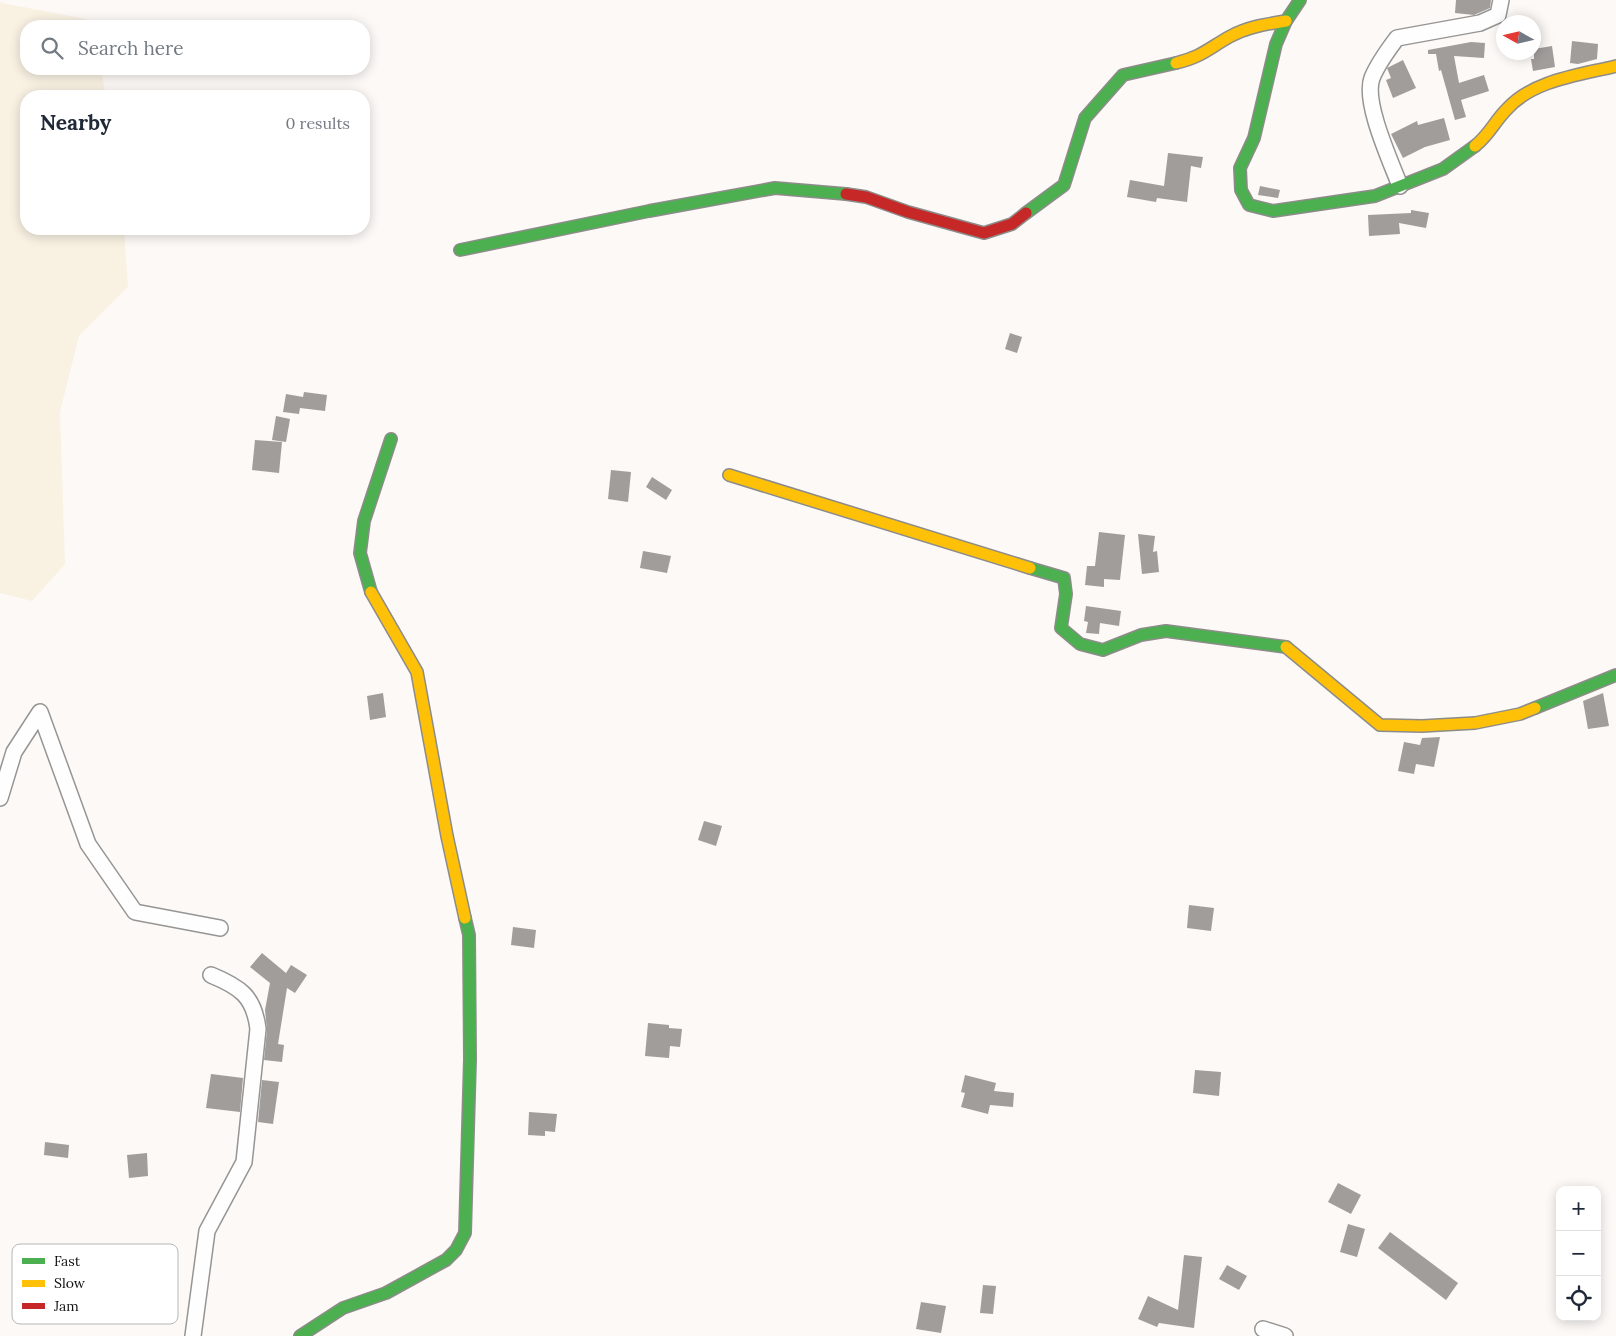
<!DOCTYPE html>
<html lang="en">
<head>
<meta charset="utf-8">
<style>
  :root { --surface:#fff; --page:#f2f2f3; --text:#1f2937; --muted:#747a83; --line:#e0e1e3 }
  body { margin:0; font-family:Lora,serif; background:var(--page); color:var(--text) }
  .controls { position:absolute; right:15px; bottom:15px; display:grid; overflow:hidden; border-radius:10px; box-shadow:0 2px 12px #0003 }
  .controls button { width:45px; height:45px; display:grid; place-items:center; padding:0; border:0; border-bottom:1px solid var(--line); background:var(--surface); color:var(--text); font:25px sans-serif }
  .compass { position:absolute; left:1496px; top:15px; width:45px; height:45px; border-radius:50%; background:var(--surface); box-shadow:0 2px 12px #0003; rotate:278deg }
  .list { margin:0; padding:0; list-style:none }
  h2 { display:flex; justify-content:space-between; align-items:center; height:65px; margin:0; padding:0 20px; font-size:21px }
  h2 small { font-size:16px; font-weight:400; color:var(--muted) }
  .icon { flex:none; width:28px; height:28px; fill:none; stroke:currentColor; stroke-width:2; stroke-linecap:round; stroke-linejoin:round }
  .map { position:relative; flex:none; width:1616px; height:1336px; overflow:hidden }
  .search { position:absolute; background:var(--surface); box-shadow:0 2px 12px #0003; left:20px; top:20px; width:350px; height:55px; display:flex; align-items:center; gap:12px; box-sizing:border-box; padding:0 18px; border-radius:20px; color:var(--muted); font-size:19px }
  .panel { position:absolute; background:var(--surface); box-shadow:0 2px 12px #0003; left:20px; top:90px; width:350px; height:145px; border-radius:20px }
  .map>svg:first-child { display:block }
  .farmland { fill:#f9f2e3 }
  .building { fill:#a09d9b }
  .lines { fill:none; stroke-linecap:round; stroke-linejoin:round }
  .street-casing { stroke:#969594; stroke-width:18 }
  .fast-casing { stroke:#8d8c8a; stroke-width:14 }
  .slow-casing { stroke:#8d8c8a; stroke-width:14 }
  .jam-casing { stroke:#8d8c8a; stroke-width:14 }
  .street { stroke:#fffefe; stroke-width:15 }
  .fast { stroke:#4caf50; stroke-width:11 }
  .slow { stroke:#ffc107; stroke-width:11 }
  .jam { stroke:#c62828; stroke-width:11 }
  .key { fill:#fff; stroke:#b7b7b7; stroke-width:1 }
  .key-label { font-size:14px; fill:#101010 }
</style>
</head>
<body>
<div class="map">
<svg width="1616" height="1336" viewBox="0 0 1616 1336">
  <rect width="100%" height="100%" fill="#fcf9f6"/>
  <polygon class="farmland" points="0,1 2,3 86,19 88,26 26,26 26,69 101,69 106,96 26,96 26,229 124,229 128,287 79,336 60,412 65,564 32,601 0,593"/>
  <g class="building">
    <polygon points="1456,0 1491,0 1490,8 1474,15 1455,13"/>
    <polygon points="1572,41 1598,44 1597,59 1578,64 1570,63"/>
    <polygon points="1471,42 1485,43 1484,58 1454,56 1459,83 1484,75 1489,91 1461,100 1466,117 1455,120 1441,70 1439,71 1436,54 1428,54 1428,50"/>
    <polygon points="1552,46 1555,67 1533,71 1531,59 1534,59 1534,49"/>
    <polygon points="1403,60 1416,88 1393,98 1386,80 1391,78 1387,68"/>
    <polygon points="1444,118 1450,140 1425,147 1403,158 1391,134 1417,121 1418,125"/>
    <polygon points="1168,153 1203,157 1201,168 1191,166 1187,202 1157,198 1156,202 1127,197 1130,180 1164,186"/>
    <polygon points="1260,186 1280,190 1278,198 1258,195"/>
    <polygon points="1411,210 1429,213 1426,228 1399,223 1400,234 1369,236 1368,215 1411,213"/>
    <polygon points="1010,333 1022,337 1017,353 1005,349"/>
    <polygon points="304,392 327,395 325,411 300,408 299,414 283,412 286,394 303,397"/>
    <polygon points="276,416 290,419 286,442 272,440"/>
    <polygon points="255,440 282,442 279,473 252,470"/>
    <polygon points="611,470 631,472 628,502 608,499"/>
    <polygon points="652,477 672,490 666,500 646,487"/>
    <polygon points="1099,532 1125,535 1120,580 1104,579 1104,587 1085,585 1087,566 1095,566"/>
    <polygon points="1138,534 1155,536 1153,552 1157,551 1159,572 1142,574"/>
    <polygon points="643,551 671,556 667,573 640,568"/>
    <polygon points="1086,606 1121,611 1119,626 1100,623 1099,634 1086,633 1088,622 1084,621"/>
    <polygon points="383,693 386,717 370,720 367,696"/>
    <polygon points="1603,693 1609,726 1588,729 1583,701"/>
    <polygon points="1440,737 1434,767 1416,764 1414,774 1398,771 1404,742 1420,745 1422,738"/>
    <polygon points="704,821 722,826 716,846 698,840"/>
    <polygon points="1189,905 1214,908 1211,931 1187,928"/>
    <polygon points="513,927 536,930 534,948 511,945"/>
    <polygon points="262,953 286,973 291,965 307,975 295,993 287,988 278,1044 284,1045 282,1062 264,1060 267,1030 265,1010 270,983 250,967"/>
    <polygon points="648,1023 669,1025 669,1028 682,1029 680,1047 670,1046 669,1058 645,1056"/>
    <polygon points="1195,1070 1221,1072 1219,1096 1193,1093"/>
    <polygon points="211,1074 243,1078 240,1112 206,1108"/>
    <polygon points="965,1075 996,1083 994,1091 1014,1093 1013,1107 990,1105 988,1114 961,1107 965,1093 961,1092"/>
    <polygon points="262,1080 279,1082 273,1124 258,1122"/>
    <polygon points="529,1112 557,1114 555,1132 545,1131 545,1136 528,1135"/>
    <polygon points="45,1142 69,1145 68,1158 44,1155"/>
    <polygon points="147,1153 148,1176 129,1178 127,1155"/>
    <polygon points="1338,1183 1361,1195 1351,1214 1328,1202"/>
    <polygon points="1348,1224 1365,1229 1357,1257 1340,1252"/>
    <polygon points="1390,1232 1458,1283 1446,1300 1378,1248"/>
    <polygon points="1184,1255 1202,1257 1194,1328 1159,1323 1157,1327 1138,1319 1148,1296 1178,1310"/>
    <polygon points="1227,1265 1247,1276 1239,1290 1219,1279"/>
    <polygon points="983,1285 996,1286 993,1314 980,1313"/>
    <polygon points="921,1302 946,1306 941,1333 916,1329"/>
  </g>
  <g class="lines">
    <g class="street-casing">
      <g id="street">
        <path d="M 1400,186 C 1391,162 1363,102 1372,78 C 1378,63 1388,50 1397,38 L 1480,23 L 1498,15 L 1501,0"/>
        <polyline points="0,798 14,752 40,712 88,844 135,912 220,928"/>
        <polyline points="1263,1329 1285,1336"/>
        <path d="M 193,1336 L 207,1231 L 244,1162 L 258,1029 C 254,996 240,987 211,975"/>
      </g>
    </g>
    <g class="fast-casing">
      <g id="fast">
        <polyline points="1300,0 1286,21 1276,44 1254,138 1240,168 1241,190 1249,205 1273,211 1375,196 1443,169 1475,146"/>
        <polyline points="1026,213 1064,185 1085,118 1123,75 1176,63"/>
        <polyline points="460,250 649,211 775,188 846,194"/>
        <polyline points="1030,568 1064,578 1066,594 1061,628 1080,644 1103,650 1141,635 1166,631 1286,647"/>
        <polyline points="371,592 360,553 364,521 391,439"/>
        <polyline points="1535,708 1616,675"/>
        <polyline points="300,1336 343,1308 386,1293 446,1260 456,1250 465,1233 470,1059 469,935 465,918"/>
      </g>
    </g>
    <g class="slow-casing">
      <g id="slow">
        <path d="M 1176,63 C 1201,57 1208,49 1229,37 C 1247,27 1266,24 1286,21"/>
        <path d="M 1475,146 C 1490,134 1494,122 1507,109 C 1533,80 1580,75 1616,66"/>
        <polyline points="729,475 1030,568"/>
        <polyline points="371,592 417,672 447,836 465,918"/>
        <polyline points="1286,647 1380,725 1422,726 1475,723 1520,714 1535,708"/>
      </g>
    </g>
    <g class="jam-casing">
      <polyline id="jam" points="846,194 866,197 908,212 984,233 1012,224 1026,213"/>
    </g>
    <use href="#street" class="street"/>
    <use href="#fast" class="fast"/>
    <use href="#slow" class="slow"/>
    <use href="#jam" class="jam"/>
  </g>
  <rect x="12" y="1244" width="166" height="80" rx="8" class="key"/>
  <rect x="22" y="1258" width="23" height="6" fill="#4caf50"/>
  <rect x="22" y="1280" width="23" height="7" fill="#ffc107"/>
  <rect x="22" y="1303" width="23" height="6" fill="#c62828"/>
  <g class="key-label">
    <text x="54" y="1266">Fast</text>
    <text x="54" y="1288">Slow</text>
    <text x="54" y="1311">Jam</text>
  </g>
</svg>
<div class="controls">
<button>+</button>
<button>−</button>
<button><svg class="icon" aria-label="locate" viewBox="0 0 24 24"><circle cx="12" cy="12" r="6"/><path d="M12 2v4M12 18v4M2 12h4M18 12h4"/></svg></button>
</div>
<svg class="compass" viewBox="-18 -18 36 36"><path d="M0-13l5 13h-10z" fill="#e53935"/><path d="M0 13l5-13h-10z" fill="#747a83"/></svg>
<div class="search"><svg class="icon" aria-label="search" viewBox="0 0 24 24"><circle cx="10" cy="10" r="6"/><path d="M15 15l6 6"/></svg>Search here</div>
<section class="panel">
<h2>Nearby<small>0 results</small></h2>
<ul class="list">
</ul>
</section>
</div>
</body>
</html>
